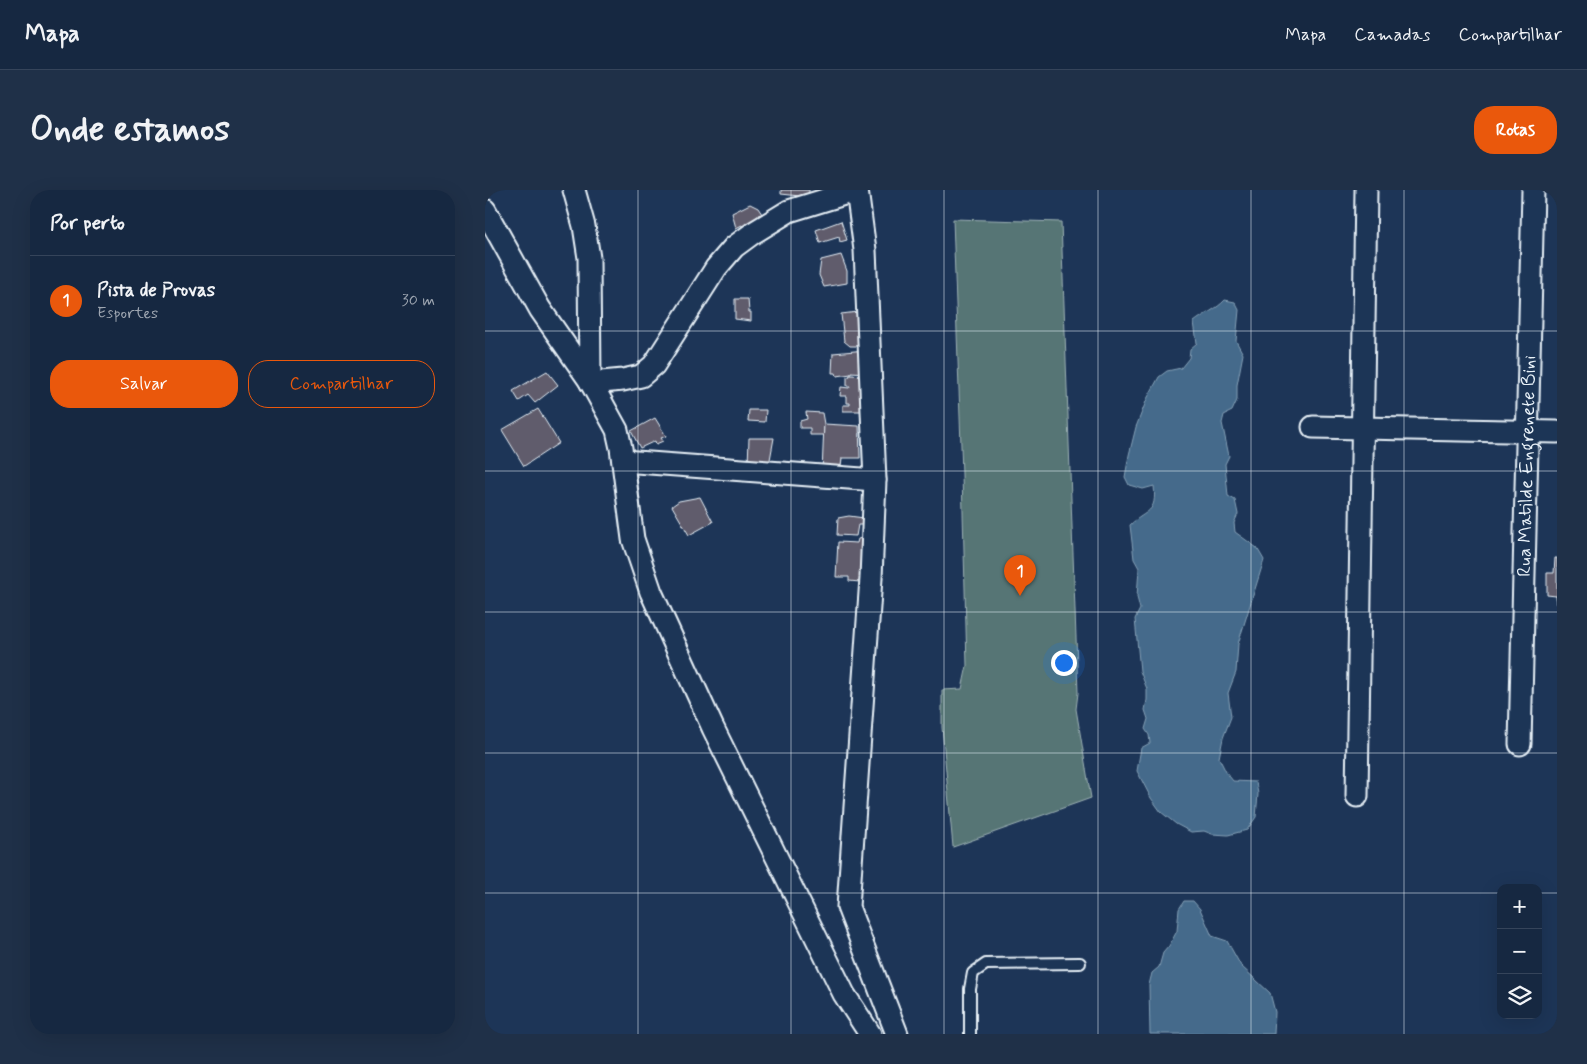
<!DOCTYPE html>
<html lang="pt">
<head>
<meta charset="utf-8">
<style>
  :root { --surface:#162841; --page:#1f3048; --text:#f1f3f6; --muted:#9ea6b1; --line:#35445a; --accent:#ea580c }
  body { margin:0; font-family:Mynerve,sans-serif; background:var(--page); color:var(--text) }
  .controls { position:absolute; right:15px; bottom:15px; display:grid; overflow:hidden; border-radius:10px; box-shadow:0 5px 20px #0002 }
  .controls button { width:45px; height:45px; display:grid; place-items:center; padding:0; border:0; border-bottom:1px solid var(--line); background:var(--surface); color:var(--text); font:25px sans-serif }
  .you { position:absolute; left:578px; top:472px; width:18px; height:18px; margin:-12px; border:4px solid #fff; border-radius:50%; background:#1a73e8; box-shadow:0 0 0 8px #1a73e833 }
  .badge { display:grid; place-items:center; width:32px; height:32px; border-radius:50%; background:var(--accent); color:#fff; font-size:16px; font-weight:700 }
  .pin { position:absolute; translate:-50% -41px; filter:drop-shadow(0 1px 2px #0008) }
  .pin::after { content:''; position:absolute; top:26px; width:18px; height:15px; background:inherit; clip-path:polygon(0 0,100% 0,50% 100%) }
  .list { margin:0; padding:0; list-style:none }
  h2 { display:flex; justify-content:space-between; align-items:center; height:65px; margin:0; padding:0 20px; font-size:21px }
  h2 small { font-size:16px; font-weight:400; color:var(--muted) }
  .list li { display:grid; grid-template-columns:32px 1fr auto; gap:15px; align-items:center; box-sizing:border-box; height:90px; padding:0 20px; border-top:1px solid var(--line) }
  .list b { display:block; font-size:19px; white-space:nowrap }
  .list p { margin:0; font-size:16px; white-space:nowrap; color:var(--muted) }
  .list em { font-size:16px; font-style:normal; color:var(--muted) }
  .actions { display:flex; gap:10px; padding:15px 20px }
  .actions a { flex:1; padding:11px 0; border:1px solid var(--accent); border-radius:20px; text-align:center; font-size:18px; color:var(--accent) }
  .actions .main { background:var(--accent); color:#fff }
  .icon { flex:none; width:28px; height:28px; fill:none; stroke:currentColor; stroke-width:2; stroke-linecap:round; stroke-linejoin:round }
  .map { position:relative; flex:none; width:1072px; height:844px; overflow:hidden; border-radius:20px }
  header { display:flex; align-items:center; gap:30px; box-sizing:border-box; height:70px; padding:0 25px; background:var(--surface); border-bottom:1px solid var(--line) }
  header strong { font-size:24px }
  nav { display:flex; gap:28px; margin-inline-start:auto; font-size:18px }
  .intro { display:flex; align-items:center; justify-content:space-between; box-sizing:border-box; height:120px; padding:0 30px }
  h1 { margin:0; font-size:35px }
  .button { padding:12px 22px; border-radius:20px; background:var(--accent); color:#fff; font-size:18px; font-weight:700 }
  main { display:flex; gap:30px; padding:0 30px }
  aside { flex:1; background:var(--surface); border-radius:20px; box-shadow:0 5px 20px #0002 }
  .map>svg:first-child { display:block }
  .green { fill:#567574; stroke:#9fb3b6 }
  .water { fill:#446b8b; stroke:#86a1b7 }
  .building { fill:#605c6c; stroke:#e8f1f8 }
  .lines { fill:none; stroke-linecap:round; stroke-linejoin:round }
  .lane-casing { stroke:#e8f1f8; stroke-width:14 }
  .street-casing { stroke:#e8f1f8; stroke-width:25 }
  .lane { stroke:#1d3557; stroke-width:10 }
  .street { stroke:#1d3557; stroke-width:21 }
  .grid { fill:none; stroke:#e8f1f8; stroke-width:1; stroke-opacity:0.55 }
  .labels { text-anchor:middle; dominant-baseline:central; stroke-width:4; stroke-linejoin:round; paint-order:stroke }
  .street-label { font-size:19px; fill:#e8f1f8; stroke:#1d3557 }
</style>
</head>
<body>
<header>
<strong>Mapa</strong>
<nav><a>Mapa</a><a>Camadas</a><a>Compartilhar</a></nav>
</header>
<div class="intro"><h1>Onde estamos</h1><a class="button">Rotas</a></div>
<main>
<aside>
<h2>Por perto<small></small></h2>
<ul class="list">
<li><span class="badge">1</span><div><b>Pista de Provas</b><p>Esportes</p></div><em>30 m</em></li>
</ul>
<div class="actions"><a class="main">Salvar</a><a>Compartilhar</a></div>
</aside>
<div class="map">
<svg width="1072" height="844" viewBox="0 0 1072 844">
  <rect width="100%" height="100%" fill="#1d3557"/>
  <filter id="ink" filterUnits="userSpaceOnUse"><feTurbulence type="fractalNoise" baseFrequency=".02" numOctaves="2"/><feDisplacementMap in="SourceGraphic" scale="10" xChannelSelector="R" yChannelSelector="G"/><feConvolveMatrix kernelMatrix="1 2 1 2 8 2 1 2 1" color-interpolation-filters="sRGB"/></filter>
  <g filter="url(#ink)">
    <polygon class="green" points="468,29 576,32 593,503 591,519 606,608 468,657 457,537 457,500 477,499 482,476 477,284"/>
    <g class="water">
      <path d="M 740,110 L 750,112 L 754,120 L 751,151 L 758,164 L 752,195 L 752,210 L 747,221 L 739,225 L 737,233 L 744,266 L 740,274 L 743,306 L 750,310 L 753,324 L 749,333 L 750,342 L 772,358 L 779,370 L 753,454 L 751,482 L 743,503 L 746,527 L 738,548 L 734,568 L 741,582 L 748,591 L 771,592 L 773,604 L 771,627 L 762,640 L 743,645 L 727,644 L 719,641 L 706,642 L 691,634 L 676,622 L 666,608 L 652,581 L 656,558 L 665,553 L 664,545 L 660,539 L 663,529 L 660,520 L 662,510 L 662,499 L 655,481 L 650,429 L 655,419 L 652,407 L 654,378 L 649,369 L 645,335 C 662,319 672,324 669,296 L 658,299 L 644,295 L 640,287 L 644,265 L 651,237 L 662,209 L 674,187 L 682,181 L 696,178 L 704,168 L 705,159 L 712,153 L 709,132 C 719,124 732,119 740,110 Z"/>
      <polygon points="699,711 708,711 715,719 727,746 742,751 756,776 785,803 790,822 789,844 665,844 664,795 667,783 674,777 678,763 684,756 692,741 694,719"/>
    </g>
    <g class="building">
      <polygon points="296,0 324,0 324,7 296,4"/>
      <polygon points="265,14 273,18 277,24 273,25 276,31 260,39 257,35 251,38 247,23"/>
      <polygon points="356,31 362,50 355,52 354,47 335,53 331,40"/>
      <polygon points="356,65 362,81 362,93 339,97 334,85 336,70"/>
      <polygon points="250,109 263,109 264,122 266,122 266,131 250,129"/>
      <polygon points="373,122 376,156 365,156 359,151 356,124"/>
      <polygon points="381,160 382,183 366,182 366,184 352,186 351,183 347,183 348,163"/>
      <polygon points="62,181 73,195 50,213 43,205 34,211 28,201"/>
      <polygon points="365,185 384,186 384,221 358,221 358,215 365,215 365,213 362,213 362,206 355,206 356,197 364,198 365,196 362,196 362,187 364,187"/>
      <polygon points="53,219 74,253 39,276 17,240"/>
      <polygon points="264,220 281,220 280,232 263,231"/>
      <polygon points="321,222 337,223 339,234 339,245 325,245 325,238 315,238 315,231 322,229"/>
      <polygon points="170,228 181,246 176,248 178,251 171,254 170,251 155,258 146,241"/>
      <polygon points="339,234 374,236 375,268 357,268 355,284 337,283"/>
      <polygon points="264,248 289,248 284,275 263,275"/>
      <polygon points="215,307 228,332 204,345 187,316 194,311"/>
      <polygon points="364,326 379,328 380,335 373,335 371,346 352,345 353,328"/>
      <polygon points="377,348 375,392 364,391 364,387 351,387 353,352 372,353 373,349"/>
      <polygon points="1070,368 1072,368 1072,414 1071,406 1062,405 1062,383 1069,383"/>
    </g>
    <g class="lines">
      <g class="lane-casing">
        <polyline id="lane" points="485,844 485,799 488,783 501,774 595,773"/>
      </g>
      <g class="street-casing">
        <g id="street">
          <polyline points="89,0 99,36 104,68 105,191 132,240 136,258 148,349 166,402 228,538 359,804 385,844"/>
          <polyline points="372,0 380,60 390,290 386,388 363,717 412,844"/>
          <polyline points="0,20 55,119 105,191"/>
          <polyline points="106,193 138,190 156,186 169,175 231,78 249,57 268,43 304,21 372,0"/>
          <polyline points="828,237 1072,242"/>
          <polyline points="138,271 390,290"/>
          <path id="s1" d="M 1035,554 L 1048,0"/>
          <polyline points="872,606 881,0"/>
        </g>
      </g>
      <use href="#lane" class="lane"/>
      <use href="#street" class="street"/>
    </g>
  </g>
  <path class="grid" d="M 153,0 L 153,844M 306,0 L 306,844M 459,0 L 459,844M 613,0 L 613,844M 766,0 L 766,844M 919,0 L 919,844M 0,141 L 1072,141M 0,281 L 1072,281M 0,422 L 1072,422M 0,563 L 1072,563M 0,703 L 1016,703M 1053,703 L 1072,703"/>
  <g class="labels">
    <g class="street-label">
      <text stroke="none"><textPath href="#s1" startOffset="278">Rua Matilde Engrenete Bini</textPath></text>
    </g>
  </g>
</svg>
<div class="controls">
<button>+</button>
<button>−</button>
<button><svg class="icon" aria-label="layers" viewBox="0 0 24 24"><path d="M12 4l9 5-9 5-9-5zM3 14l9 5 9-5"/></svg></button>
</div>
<div class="you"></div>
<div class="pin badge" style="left:535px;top:406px">1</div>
</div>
</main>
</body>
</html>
